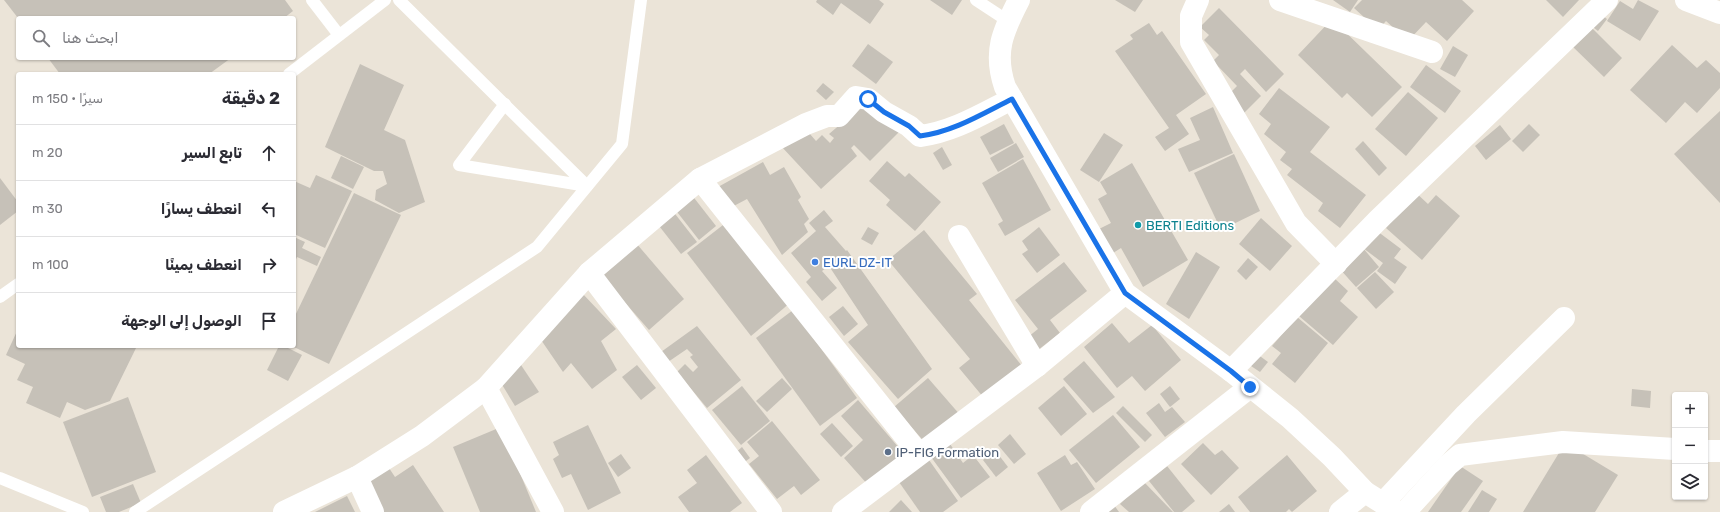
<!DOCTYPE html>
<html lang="ar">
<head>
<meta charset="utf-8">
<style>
  :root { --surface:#fff; --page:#f2f2f3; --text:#2b2b33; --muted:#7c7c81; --line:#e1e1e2 }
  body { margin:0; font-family:Rubik,Cairo,sans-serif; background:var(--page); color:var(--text); direction:rtl }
  .controls { position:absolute; right:12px; bottom:12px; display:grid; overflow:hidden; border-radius:4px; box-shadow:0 1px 3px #0004 }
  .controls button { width:36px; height:36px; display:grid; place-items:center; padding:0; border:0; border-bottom:1px solid var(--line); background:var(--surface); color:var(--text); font:20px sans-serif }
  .stop { position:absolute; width:12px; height:12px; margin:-9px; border:3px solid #1a73e8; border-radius:50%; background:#fff }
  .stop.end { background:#1a73e8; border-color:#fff; box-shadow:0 1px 4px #0008 }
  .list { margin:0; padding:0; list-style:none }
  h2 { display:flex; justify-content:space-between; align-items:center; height:52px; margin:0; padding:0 16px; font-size:17px }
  h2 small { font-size:13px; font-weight:400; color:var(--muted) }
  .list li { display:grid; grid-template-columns:26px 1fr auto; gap:12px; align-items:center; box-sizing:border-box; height:56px; padding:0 16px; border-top:1px solid var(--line) }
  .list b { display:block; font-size:15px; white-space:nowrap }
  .list em { font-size:13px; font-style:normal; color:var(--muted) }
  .icon { flex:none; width:22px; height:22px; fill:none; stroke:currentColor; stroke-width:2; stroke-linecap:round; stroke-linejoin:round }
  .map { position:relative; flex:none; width:1720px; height:512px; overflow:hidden; direction:ltr }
  .search { position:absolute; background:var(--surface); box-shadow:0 1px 3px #0004; left:16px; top:16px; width:280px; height:44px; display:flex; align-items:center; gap:10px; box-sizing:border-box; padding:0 14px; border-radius:4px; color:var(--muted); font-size:15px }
  .panel { position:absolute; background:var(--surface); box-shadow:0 1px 3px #0004; left:16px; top:72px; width:280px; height:276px; border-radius:4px; direction:rtl }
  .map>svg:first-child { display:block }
  .building { fill:#c6c1b8 }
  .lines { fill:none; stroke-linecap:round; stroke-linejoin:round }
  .service { stroke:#fff; stroke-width:12 }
  .minor { stroke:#fff; stroke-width:22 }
  .route { stroke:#1a73e8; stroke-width:5 }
  .culture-dot { fill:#0f9aa8; stroke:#fff; stroke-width:1.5 }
  .shop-dot { fill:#3f7fe0; stroke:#fff; stroke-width:1.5 }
  .service-dot { fill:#5c6f8a; stroke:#fff; stroke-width:1.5 }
  .labels { text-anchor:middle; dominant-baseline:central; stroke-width:4; stroke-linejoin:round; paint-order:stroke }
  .culture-label { font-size:13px; fill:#0d838f; stroke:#fff; text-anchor:start }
  .shop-label { font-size:13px; fill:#366cbe; stroke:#fff; text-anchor:start }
  .service-label { font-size:13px; fill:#4e5e75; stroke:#fff; text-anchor:start }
</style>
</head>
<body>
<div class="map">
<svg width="1720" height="512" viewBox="0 0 1720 512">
  <rect width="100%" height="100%" fill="#ebe4d8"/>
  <g class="building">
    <polygon points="4,0 285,0 293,11 284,18 18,18"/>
    <polygon points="817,0 879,0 884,4 870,24 841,3 833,15 816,2"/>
    <polygon points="930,0 962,0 952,15"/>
    <polygon points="1115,0 1143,0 1135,12"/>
    <polygon points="1333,0 1358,0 1350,12"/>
    <polygon points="1362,0 1462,0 1474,11 1447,41 1426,22 1408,41 1386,21 1378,30 1354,8"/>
    <polygon points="1546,0 1579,0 1563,17"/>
    <polygon points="1638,0 1659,11 1640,41 1607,21 1620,1 1633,9"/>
    <polygon points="1219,8 1284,74 1266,92 1245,69 1240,74 1261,96 1244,113 1227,96 1237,86 1213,61 1219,55 1204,40 1209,35 1200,27"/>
    <polygon points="1599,13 1607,19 1598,31 1590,25"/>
    <polygon points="1332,19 1402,87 1372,117 1347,93 1342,98 1298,55"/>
    <polygon points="1149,23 1157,35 1162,31 1206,94 1176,115 1189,134 1165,151 1155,137 1169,128 1115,51 1133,39 1130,35"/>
    <polygon points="1591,27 1622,58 1604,77 1572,46"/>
    <polygon points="868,44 893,62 876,84 852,66"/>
    <polygon points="1672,45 1697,68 1706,60 1720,73 1720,88 1697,113 1685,102 1666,123 1630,90"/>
    <polygon points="1453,46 1468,55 1455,77 1440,69"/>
    <polygon points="48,58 231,58 209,74 60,74"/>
    <polygon points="360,64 404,85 384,130 405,140 425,202 399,213 375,200 376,190 387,184 383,171 374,171 325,147"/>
    <polygon points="1426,65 1461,91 1445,113 1410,87"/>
    <polygon points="823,83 834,92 826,100 816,91"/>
    <polygon points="1279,88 1330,127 1310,152 1366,195 1340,228 1318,211 1323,203 1287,175 1292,169 1280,160 1286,152 1264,134 1271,124 1259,114"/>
    <polygon points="1408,92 1438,118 1406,156 1375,129"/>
    <polygon points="863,105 902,129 870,161 854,145 851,148 857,156 821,189 781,146 803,126 816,141 822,135 830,143 834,138 829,134"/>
    <polygon points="1213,107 1233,153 1189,172 1178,149 1200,140 1190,118"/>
    <polygon points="1720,111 1720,203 1674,154"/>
    <polygon points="1004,124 1014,143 990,155 980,137"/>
    <polygon points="1529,124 1540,135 1523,152 1512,141"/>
    <polygon points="1500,125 1511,139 1486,160 1475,146"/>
    <polygon points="1104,133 1123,145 1099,182 1080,170"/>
    <polygon points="1363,141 1387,168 1379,176 1355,149"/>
    <polygon points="1016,143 1024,157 998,172 990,158"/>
    <polygon points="942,147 952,165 943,170 933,153"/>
    <polygon points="1234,154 1260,211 1221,230 1194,173"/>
    <polygon points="341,156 364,167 353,189 331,178"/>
    <polygon points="1023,159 1051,210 1005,236 998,224 1003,221 982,183"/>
    <polygon points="887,161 905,177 909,173 941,202 915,231 886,205 890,200 869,181"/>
    <polygon points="763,162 770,175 784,167 801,197 798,200 809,219 804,224 808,232 782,255 747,199 730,208 718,187"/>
    <polygon points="1132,163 1188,260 1143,287 1121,248 1113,253 1099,229 1111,223 1098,199 1107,194 1100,182"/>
    <polygon points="316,175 352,191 325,248 294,234 294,181 310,188"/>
    <polygon points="0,178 18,202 18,211 0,225"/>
    <polygon points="1414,191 1428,204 1436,195 1460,216 1422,260 1386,228 1407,204"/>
    <polygon points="354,193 401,215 329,364 294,347 294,318"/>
    <polygon points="691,194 716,226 699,240 674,208"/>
    <polygon points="672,210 697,242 681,254 656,222"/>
    <polygon points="824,210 833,221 825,227 846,251 847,250 932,369 898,399 848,342 868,325 829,266 838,258 822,271 837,288 822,301 806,282 811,277 791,253 816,231 809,223"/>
    <polygon points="1261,218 1292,246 1270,271 1239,244"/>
    <polygon points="723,225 791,302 751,336 687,253"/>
    <polygon points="868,227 879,233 872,245 861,239"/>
    <polygon points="1039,227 1060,255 1037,273 1022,254 1028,250 1022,241"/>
    <polygon points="1373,228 1401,249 1394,258 1407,267 1395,284 1377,271 1383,263 1363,248 1379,267 1356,287 1339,268"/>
    <polygon points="924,230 977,294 969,300 1022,366 984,398 959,368 970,359 888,260"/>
    <polygon points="294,237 305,242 302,248 321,257 317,266 297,257 294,264"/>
    <polygon points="636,243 684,299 649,330 600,274"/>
    <polygon points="1196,252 1220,267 1189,319 1166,304"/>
    <polygon points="1248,258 1258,267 1246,280 1237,271"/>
    <polygon points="1064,262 1087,291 1050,320 1060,333 1038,350 1028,337 1038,329 1015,300"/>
    <polygon points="1375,272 1394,292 1376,309 1357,288"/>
    <polygon points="1333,277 1348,291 1340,301 1358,317 1333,345 1299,316"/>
    <polygon points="582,293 616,329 601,341 617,370 592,389 571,363 563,372 537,334"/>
    <polygon points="843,306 858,324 844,336 829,317"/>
    <polygon points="793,310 857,398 820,426 756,338"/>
    <polygon points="1297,317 1328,343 1295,383 1272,364 1281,353 1272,346"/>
    <polygon points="1112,323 1129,343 1152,325 1181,360 1145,391 1132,376 1117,388 1084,347"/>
    <polygon points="697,326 741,380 707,408 677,372 685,364 693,372 698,367 690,357 693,355 687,349 668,362 661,352"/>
    <polygon points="18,329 18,346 137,346 110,401 85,410 67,402 60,418 26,403 33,387 17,380 25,364 6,355"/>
    <polygon points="279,346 284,346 302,355 288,381 267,370"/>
    <polygon points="1253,351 1268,362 1260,372 1245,362"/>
    <polygon points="515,356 539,392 515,406 498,378"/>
    <polygon points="1084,361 1115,397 1093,413 1063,379"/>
    <polygon points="637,365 656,388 641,400 622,377"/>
    <polygon points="782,378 792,389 767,412 756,401"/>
    <polygon points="928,378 961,416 927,445 894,407"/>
    <polygon points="742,386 770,421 741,445 712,410"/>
    <polygon points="1064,386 1087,414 1061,436 1038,408"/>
    <polygon points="1170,386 1180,399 1170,407 1160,394"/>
    <polygon points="1632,389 1651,391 1650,408 1631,406"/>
    <polygon points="128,397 156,472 92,497 63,422"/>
    <polygon points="858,400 905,455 869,486 844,458 863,440 841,416"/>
    <polygon points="1159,403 1165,412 1172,407 1185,422 1165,437 1146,413"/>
    <polygon points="1123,406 1152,435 1145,442 1116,413"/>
    <polygon points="1113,415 1140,447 1096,483 1069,450"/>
    <polygon points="772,421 820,480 801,495 794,486 777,499 749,464 759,456 747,442"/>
    <polygon points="832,423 853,446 841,457 820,434"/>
    <polygon points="588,425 621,493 588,510 571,474 562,478 553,459 559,455 553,442"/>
    <polygon points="501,427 536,512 480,512 453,447"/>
    <polygon points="1010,434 1026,454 1014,464 998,445"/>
    <polygon points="1203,443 1215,455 1222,450 1239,468 1211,495 1181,464"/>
    <polygon points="1565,443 1618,475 1595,512 1523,512"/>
    <polygon points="950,444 963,463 973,455 990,477 961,498 931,457"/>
    <polygon points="742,447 750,458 742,464 734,454"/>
    <polygon points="995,450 1008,467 996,477 983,460"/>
    <polygon points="621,454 631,468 618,477 608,463"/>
    <polygon points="706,455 742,503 730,512 689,512 678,497 697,483 687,470"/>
    <polygon points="1065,455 1071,465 1077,462 1095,489 1061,511 1037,473"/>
    <polygon points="1287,455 1317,491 1292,512 1289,509 1286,512 1250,512 1238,497"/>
    <polygon points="929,460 958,501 943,512 920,512 899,482"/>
    <polygon points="387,465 395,477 413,465 444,512 384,512 364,481"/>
    <polygon points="1167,466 1195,501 1182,512 1174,512 1149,481"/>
    <polygon points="1460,466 1483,481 1461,512 1428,512"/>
    <polygon points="1143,481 1173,512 1129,512 1120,504"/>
    <polygon points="133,484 141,503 119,512 106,512 100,497"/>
    <polygon points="1482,490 1497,499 1489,512 1468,512"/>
    <polygon points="347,496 355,512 315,512"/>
    <polygon points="901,500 912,512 889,512"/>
    <polygon points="1229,504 1235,512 1219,512"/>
    <polygon points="1114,505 1119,512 1105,512"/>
  </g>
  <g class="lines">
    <g class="service">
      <polyline points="312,0 339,35"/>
      <polyline points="399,0 587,186"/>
      <polyline points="976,0 1008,21"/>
      <polyline points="289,74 385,0"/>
      <polyline points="505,104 459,165 587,186"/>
      <polyline points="0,297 18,284"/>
      <polyline points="0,478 83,512"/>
      <polyline points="135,512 537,247 622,144 641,0"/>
    </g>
    <g class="minor">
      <path d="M 1019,0 C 1003,31 993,52 1005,87 L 1125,293 L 1231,371 L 1290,418 L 1332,457 L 1365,492 L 1397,512"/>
      <polyline points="1198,0 1191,16 1191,42 1296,223 1336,264"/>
      <polyline points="1280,0 1432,52"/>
      <polyline points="1686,0 1720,13"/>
      <polyline points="700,179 919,454"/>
      <polyline points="959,236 1037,366"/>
      <polyline points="589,273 771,512"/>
      <polyline points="1231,371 1378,220 1607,0"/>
      <polyline points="486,388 553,512"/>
      <polyline points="1705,451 1720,451"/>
      <polyline points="357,477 373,512"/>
      <polyline points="1383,503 1466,414 1564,318"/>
      <path d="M 284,512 L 357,477 L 422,436 L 486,388 L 589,273 L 700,179 L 806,124 L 827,116 L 839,116 L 856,97 L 868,99 L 884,112 L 909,126 L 920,136 C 953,132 982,114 1012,99"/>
      <polyline points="843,512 1037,366 1125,293"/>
      <polyline points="1091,512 1250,387"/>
      <polyline points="1340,512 1365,492"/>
      <polyline points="1405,512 1448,465 1460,455 1563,442 1675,449"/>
    </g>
  </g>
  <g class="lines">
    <path class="route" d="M 868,99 L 884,112 L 909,126 L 920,136 C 953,132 982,114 1012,99 L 1125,293 L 1231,371 L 1250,387"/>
  </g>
  <circle class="culture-dot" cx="1138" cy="225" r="4"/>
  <circle class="shop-dot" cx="815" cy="262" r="4"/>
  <circle class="service-dot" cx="888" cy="452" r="4"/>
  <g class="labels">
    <g class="culture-label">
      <text x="1146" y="225">BERTI Editions</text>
    </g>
    <g class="shop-label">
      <text x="823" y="262">EURL DZ-IT</text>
    </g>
    <g class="service-label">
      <text x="896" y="452">IP-FIG Formation</text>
    </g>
  </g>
</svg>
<div class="controls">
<button>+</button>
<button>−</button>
<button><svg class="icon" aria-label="layers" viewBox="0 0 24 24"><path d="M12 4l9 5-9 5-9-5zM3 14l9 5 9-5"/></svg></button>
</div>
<div class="stop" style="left:868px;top:99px"></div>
<div class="stop end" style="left:1250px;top:387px"></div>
<div class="search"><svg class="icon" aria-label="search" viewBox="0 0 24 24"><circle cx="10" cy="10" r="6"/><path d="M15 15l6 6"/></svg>ابحث هنا</div>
<section class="panel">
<h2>2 دقيقة<small>سيرًا · 150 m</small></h2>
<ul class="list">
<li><svg class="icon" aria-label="ahead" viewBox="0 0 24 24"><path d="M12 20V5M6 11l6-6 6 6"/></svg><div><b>تابع السير</b></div><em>20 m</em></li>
<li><svg class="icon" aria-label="left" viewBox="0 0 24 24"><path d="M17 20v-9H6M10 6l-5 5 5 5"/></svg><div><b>انعطف يسارًا</b></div><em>30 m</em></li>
<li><svg class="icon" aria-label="right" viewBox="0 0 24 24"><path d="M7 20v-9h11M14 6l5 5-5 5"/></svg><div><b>انعطف يمينًا</b></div><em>100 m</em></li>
<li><svg class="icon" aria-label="arrive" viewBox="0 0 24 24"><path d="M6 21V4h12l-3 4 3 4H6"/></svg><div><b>الوصول إلى الوجهة</b></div></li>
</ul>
</section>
</div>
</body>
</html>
